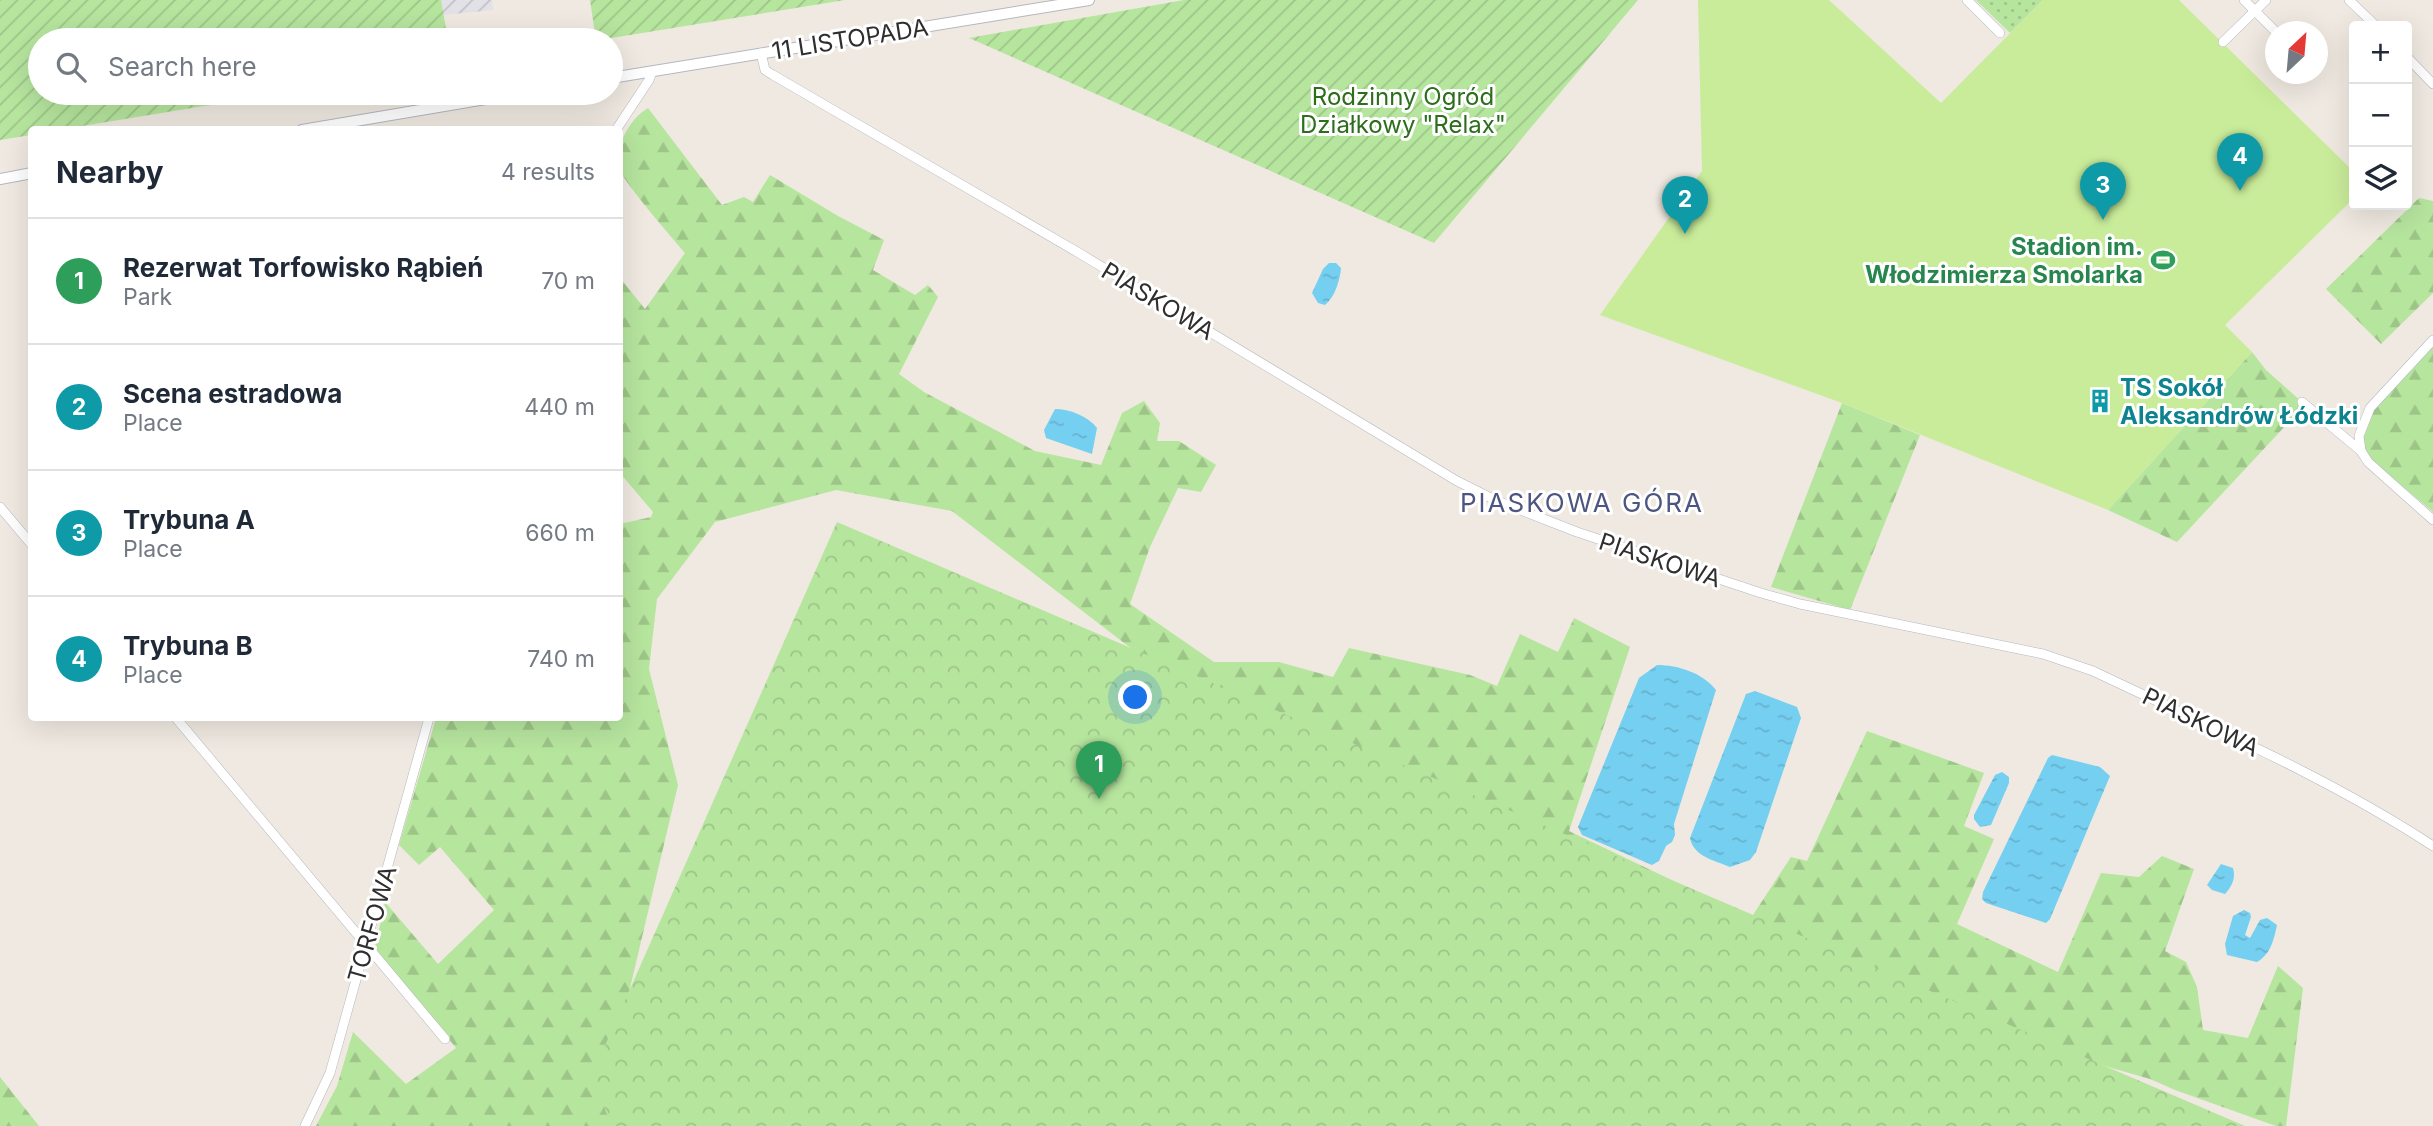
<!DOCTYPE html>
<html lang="en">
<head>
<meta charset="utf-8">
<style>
  :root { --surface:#fff; --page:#f2f2f3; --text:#1f2937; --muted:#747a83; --line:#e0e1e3; --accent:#b45309 }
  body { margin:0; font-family:Inter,sans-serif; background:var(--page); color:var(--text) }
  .controls { position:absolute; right:21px; top:21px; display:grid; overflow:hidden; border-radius:7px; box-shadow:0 7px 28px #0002 }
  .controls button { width:63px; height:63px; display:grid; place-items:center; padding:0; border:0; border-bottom:2px solid var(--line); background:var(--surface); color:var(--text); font:35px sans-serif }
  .compass { position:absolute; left:2265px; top:21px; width:63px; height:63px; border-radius:50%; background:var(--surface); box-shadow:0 7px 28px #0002; rotate:26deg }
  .you { position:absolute; left:1136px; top:698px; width:24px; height:24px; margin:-18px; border:5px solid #fff; border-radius:50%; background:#1a73e8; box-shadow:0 0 0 10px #1a73e833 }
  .badge { display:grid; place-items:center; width:46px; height:46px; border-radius:50%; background:var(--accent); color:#fff; font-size:23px; font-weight:700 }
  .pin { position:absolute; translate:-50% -58px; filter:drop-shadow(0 2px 4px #0008) }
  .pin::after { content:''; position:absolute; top:37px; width:24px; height:21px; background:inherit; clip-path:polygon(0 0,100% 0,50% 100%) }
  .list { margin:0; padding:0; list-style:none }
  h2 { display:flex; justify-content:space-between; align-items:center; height:91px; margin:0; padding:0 28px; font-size:30px }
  h2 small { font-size:23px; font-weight:400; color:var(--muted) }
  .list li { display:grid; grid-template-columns:46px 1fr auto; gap:21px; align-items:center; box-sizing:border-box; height:126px; padding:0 28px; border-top:2px solid var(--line) }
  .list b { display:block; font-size:26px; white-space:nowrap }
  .list p { margin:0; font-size:23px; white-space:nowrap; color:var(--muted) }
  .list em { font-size:23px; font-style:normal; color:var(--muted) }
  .icon { flex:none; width:38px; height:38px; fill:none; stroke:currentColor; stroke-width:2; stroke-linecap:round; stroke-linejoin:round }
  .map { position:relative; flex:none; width:2433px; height:1126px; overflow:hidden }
  .search { position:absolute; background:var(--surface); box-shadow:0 7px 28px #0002; left:28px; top:28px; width:595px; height:77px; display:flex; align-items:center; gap:18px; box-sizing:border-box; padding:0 24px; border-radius:38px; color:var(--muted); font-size:26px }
  .panel { position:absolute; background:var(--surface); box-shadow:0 7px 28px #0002; left:28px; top:126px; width:595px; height:595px; border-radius:7px }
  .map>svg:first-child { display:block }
  .industrial { fill:url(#industrial-furrows) }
  .grass { fill:url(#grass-dots) }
  .forest { fill:url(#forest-firs) }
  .park { fill:url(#park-crowns) }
  .garden { fill:url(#garden-furrows) }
  .pitch { fill:#c9ec9a }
  .water { fill:url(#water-ripples) }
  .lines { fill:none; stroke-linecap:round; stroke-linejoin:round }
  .minor-casing { stroke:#b4b7c1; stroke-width:10 }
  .tertiary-casing { stroke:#b4b7c1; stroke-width:12 }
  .minor { stroke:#fff; stroke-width:9 }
  .tertiary { stroke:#fff; stroke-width:10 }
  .labels { text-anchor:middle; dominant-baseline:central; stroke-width:6; stroke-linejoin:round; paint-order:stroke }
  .street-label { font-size:24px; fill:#2e2e2e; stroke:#fff }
  .park-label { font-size:24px; fill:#2c6e1b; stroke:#fff }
  .leisure-label { font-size:24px; font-weight:bold; fill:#27864d; stroke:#fff; text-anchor:end }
  .culture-label { font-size:24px; font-weight:bold; fill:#0d838f; stroke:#fff; text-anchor:start }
  .neighbourhood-label { font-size:26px; letter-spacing:2px; fill:#4d5680; stroke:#fff }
</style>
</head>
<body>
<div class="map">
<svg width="2433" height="1126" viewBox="0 0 2433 1126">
  <defs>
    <pattern id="industrial-furrows" width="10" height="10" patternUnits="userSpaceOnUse" patternTransform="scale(1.75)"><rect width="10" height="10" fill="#e3e1e8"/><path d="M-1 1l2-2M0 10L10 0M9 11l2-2" fill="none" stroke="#c3c1c7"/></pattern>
    <pattern id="grass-dots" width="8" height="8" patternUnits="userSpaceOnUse" patternTransform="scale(1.75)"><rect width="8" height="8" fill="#b6e59e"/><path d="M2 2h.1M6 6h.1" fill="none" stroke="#9dc588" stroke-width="1.8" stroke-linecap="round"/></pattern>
    <pattern id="forest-firs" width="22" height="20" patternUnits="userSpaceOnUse" patternTransform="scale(1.75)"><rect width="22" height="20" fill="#b6e59e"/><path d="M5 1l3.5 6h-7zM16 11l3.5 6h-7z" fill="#9dc588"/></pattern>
    <pattern id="park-crowns" width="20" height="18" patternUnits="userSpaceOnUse" patternTransform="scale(1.75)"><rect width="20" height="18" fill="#b6e59e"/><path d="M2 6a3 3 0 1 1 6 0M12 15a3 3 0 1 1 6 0" fill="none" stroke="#9dc588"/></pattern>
    <pattern id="garden-furrows" width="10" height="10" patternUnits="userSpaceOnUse" patternTransform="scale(1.75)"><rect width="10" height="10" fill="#b6e59e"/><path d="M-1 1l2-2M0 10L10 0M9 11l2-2" fill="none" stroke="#9dc588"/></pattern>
    <pattern id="water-ripples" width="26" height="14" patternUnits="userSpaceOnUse" patternTransform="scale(1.75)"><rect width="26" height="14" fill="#75cff0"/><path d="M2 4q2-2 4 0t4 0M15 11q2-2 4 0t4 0" fill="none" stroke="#66b2ce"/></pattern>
  </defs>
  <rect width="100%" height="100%" fill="#efe9e1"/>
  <polygon class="industrial" points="441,0 492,0 493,10 443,15"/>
  <polygon class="grass" points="1976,0 2043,0 2010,33"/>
  <g class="forest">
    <path d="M 648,108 L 722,205 L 744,197 L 753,202 L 770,175 L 838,216 L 884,240 L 873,270 L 915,295 L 928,285 L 938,297 L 899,374 L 924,392 L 1035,451 L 1101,465 L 1122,413 L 1144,401 L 1160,423 L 1157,441 L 1179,441 L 1216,465 L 1201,492 L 1178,488 L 1150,547 L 1130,604 L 1214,662 L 1279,662 L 1333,677 L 1349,648 L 1470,675 L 1497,686 L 1520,634 L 1558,652 L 1574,618 L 1630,647 L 1569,831 L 1751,918 L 1791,857 L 1807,861 L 1867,731 L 1984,773 L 1964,826 L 1994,839 L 1957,924 L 2058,972 L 2101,873 L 2139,877 L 2162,856 L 2194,869 L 2165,951 L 2186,962 L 2197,987 L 2203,1030 L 2248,1038 L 2278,966 L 2303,988 L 2286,1126 L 2276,1126 L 2175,1090 L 2150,1079 L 1962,1025 L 1201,702 L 952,511 L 836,490 L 715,522 L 657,599 L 649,669 L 678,785 L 622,1022 L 645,1126 L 316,1126 L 337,1086 L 353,1032 L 406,1084 L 456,1048 L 375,948 L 385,902 L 438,964 L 494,910 L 440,847 L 419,865 L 399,845 L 436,718 L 620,718 L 620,524 L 651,517 L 653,512 L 620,473 L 620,278 L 645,309 L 685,253 C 674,240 622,180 620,170 C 614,147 629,119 648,108 Z"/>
    <polygon points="2419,198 2433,201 2433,293 2381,344 2326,289"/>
    <polygon points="2433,340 2433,512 2361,451 2363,422"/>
    <polygon points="2252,352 2266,370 2302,402 2303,407 2177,542 2108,510"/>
    <polygon points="1842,403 1920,435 1850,610 1771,587"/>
    <polygon points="0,1077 39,1126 0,1126"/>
  </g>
  <polygon class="park" points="837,522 2245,1126 612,1126 591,1077"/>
  <g class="garden">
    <polygon points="0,0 441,0 448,40 40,40 40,93 284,93 64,129 32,130 31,135 0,140"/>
    <polygon points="590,0 845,0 599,40 596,40"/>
    <polygon points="1184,0 1638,0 1434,243 969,38"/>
  </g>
  <polygon class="pitch" points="1698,0 1829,0 1941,103 2043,0 2179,0 2354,172 2354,198 2225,325 2252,352 2108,510 1842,403 1600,315 1702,171"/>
  <g class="water">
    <path d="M 1329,263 L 1336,263 L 1341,268 C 1340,280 1335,297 1325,305 L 1318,303 L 1312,293 L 1323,269 Z"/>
    <path d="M 1055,409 C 1069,409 1088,416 1097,428 L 1092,454 L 1046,438 L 1044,430 Z"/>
    <path d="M 1657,665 C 1678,665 1703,673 1716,690 L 1674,824 L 1675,835 L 1672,842 L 1666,846 L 1659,861 L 1652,865 L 1582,835 L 1578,827 L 1639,678 Z"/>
    <path d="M 1755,691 L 1797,707 L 1801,718 L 1756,852 L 1750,860 L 1730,867 C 1714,860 1694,857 1690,838 L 1746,694 Z"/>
    <polygon points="2052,755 2100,767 2110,776 2050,919 2046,923 1986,903 1982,899 1983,892 2048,758"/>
    <polygon points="2002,772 2009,777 2009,783 1991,825 1980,827 1974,819 1974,815 1995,775"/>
    <path d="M 2221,864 L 2233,868 C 2236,878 2232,886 2225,894 L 2212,890 L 2207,885 Z"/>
    <path d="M 2244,910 L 2250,913 L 2251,917 L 2245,935 L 2250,938 L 2260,920 L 2267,918 L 2277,925 C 2274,939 2271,954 2257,962 L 2227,955 L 2225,944 L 2233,916 Z"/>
  </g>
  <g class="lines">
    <g class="minor-casing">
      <g id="minor">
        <polyline points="1967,0 2000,33"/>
        <polyline points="2244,0 2276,32"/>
        <polyline points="2349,0 2376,26"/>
        <polyline points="2223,42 2266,0"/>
        <path d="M 761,53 L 765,70 L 773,75 L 1079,253 L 1457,481 L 1495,500 L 1577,532 L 1761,593 L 1800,604 L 2043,654 L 2093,671 C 2208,726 2326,776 2433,846"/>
        <polyline points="2407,57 2433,84"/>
        <polyline points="616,130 649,80 652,72"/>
        <polyline points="2302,402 2361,451 2368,462 2433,520"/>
        <polyline points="2361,451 2359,436 2370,408 2433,340"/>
        <polyline points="0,507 32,545"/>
        <polyline points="176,718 445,1039"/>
        <polyline points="305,1126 330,1073 429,718"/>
      </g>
    </g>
    <g class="tertiary-casing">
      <g id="tertiary">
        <polyline points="611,78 1089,0"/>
        <polyline points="302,130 521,93"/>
        <polyline points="0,179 32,173"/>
      </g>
    </g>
    <use href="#minor" class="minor"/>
    <use href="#tertiary" class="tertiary"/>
  </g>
  <defs>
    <g id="stadium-bare" transform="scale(1.89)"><path d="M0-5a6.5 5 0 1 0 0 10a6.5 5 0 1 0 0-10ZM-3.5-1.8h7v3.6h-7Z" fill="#2e9e5b" stroke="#fff" stroke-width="2.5" paint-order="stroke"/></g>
    <g id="building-bare" transform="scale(1.89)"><path d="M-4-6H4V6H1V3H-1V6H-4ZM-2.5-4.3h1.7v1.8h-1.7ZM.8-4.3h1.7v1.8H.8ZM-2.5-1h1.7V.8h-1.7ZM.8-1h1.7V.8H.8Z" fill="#0f9aa8" stroke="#fff" stroke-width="2.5" paint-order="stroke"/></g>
  </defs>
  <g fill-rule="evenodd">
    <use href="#stadium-bare" x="2163" y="260"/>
    <use href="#building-bare" x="2100" y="401"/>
  </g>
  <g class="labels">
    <g class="street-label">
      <text transform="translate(850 39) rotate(-9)">11 LISTOPADA</text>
      <text transform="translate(1158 301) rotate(31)">PIASKOWA</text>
      <text transform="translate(1660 560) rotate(18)">PIASKOWA</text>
      <text transform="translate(2201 722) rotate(26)">PIASKOWA</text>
      <text transform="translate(372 924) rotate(-74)">TORFOWA</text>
    </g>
    <g class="park-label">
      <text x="1403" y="96">Rodzinny Ogród<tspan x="1403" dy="28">Działkowy "Relax"</tspan></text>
    </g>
    <g class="leisure-label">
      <text x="2143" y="246">Stadion im.<tspan x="2143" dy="28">Włodzimierza Smolarka</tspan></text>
    </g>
    <g class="culture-label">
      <text x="2120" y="387">TS Sokół<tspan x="2120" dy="28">Aleksandrów Łódzki</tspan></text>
    </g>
    <g class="neighbourhood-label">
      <text x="1582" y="502">PIASKOWA GÓRA</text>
    </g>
  </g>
</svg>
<div class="controls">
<button>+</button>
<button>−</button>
<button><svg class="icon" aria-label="layers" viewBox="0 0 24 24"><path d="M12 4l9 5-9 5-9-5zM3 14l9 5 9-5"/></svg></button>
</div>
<svg class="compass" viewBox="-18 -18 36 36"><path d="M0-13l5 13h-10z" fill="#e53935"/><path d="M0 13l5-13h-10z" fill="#747a83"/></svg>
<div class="you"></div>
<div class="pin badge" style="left:1099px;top:799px;background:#2e9e5b">1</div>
<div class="pin badge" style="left:1685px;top:234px;background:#0f9aa8">2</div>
<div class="pin badge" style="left:2103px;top:220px;background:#0f9aa8">3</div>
<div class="pin badge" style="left:2240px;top:191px;background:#0f9aa8">4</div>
<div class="search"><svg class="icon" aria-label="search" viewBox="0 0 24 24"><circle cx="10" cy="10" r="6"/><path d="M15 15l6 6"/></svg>Search here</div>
<section class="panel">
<h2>Nearby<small>4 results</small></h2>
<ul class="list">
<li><span class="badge" style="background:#2e9e5b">1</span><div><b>Rezerwat Torfowisko Rąbień</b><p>Park</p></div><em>70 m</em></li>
<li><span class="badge" style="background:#0f9aa8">2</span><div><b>Scena estradowa</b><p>Place</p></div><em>440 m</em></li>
<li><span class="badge" style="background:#0f9aa8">3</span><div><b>Trybuna A</b><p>Place</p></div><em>660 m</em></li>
<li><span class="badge" style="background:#0f9aa8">4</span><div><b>Trybuna B</b><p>Place</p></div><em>740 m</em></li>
</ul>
</section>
</div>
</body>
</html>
